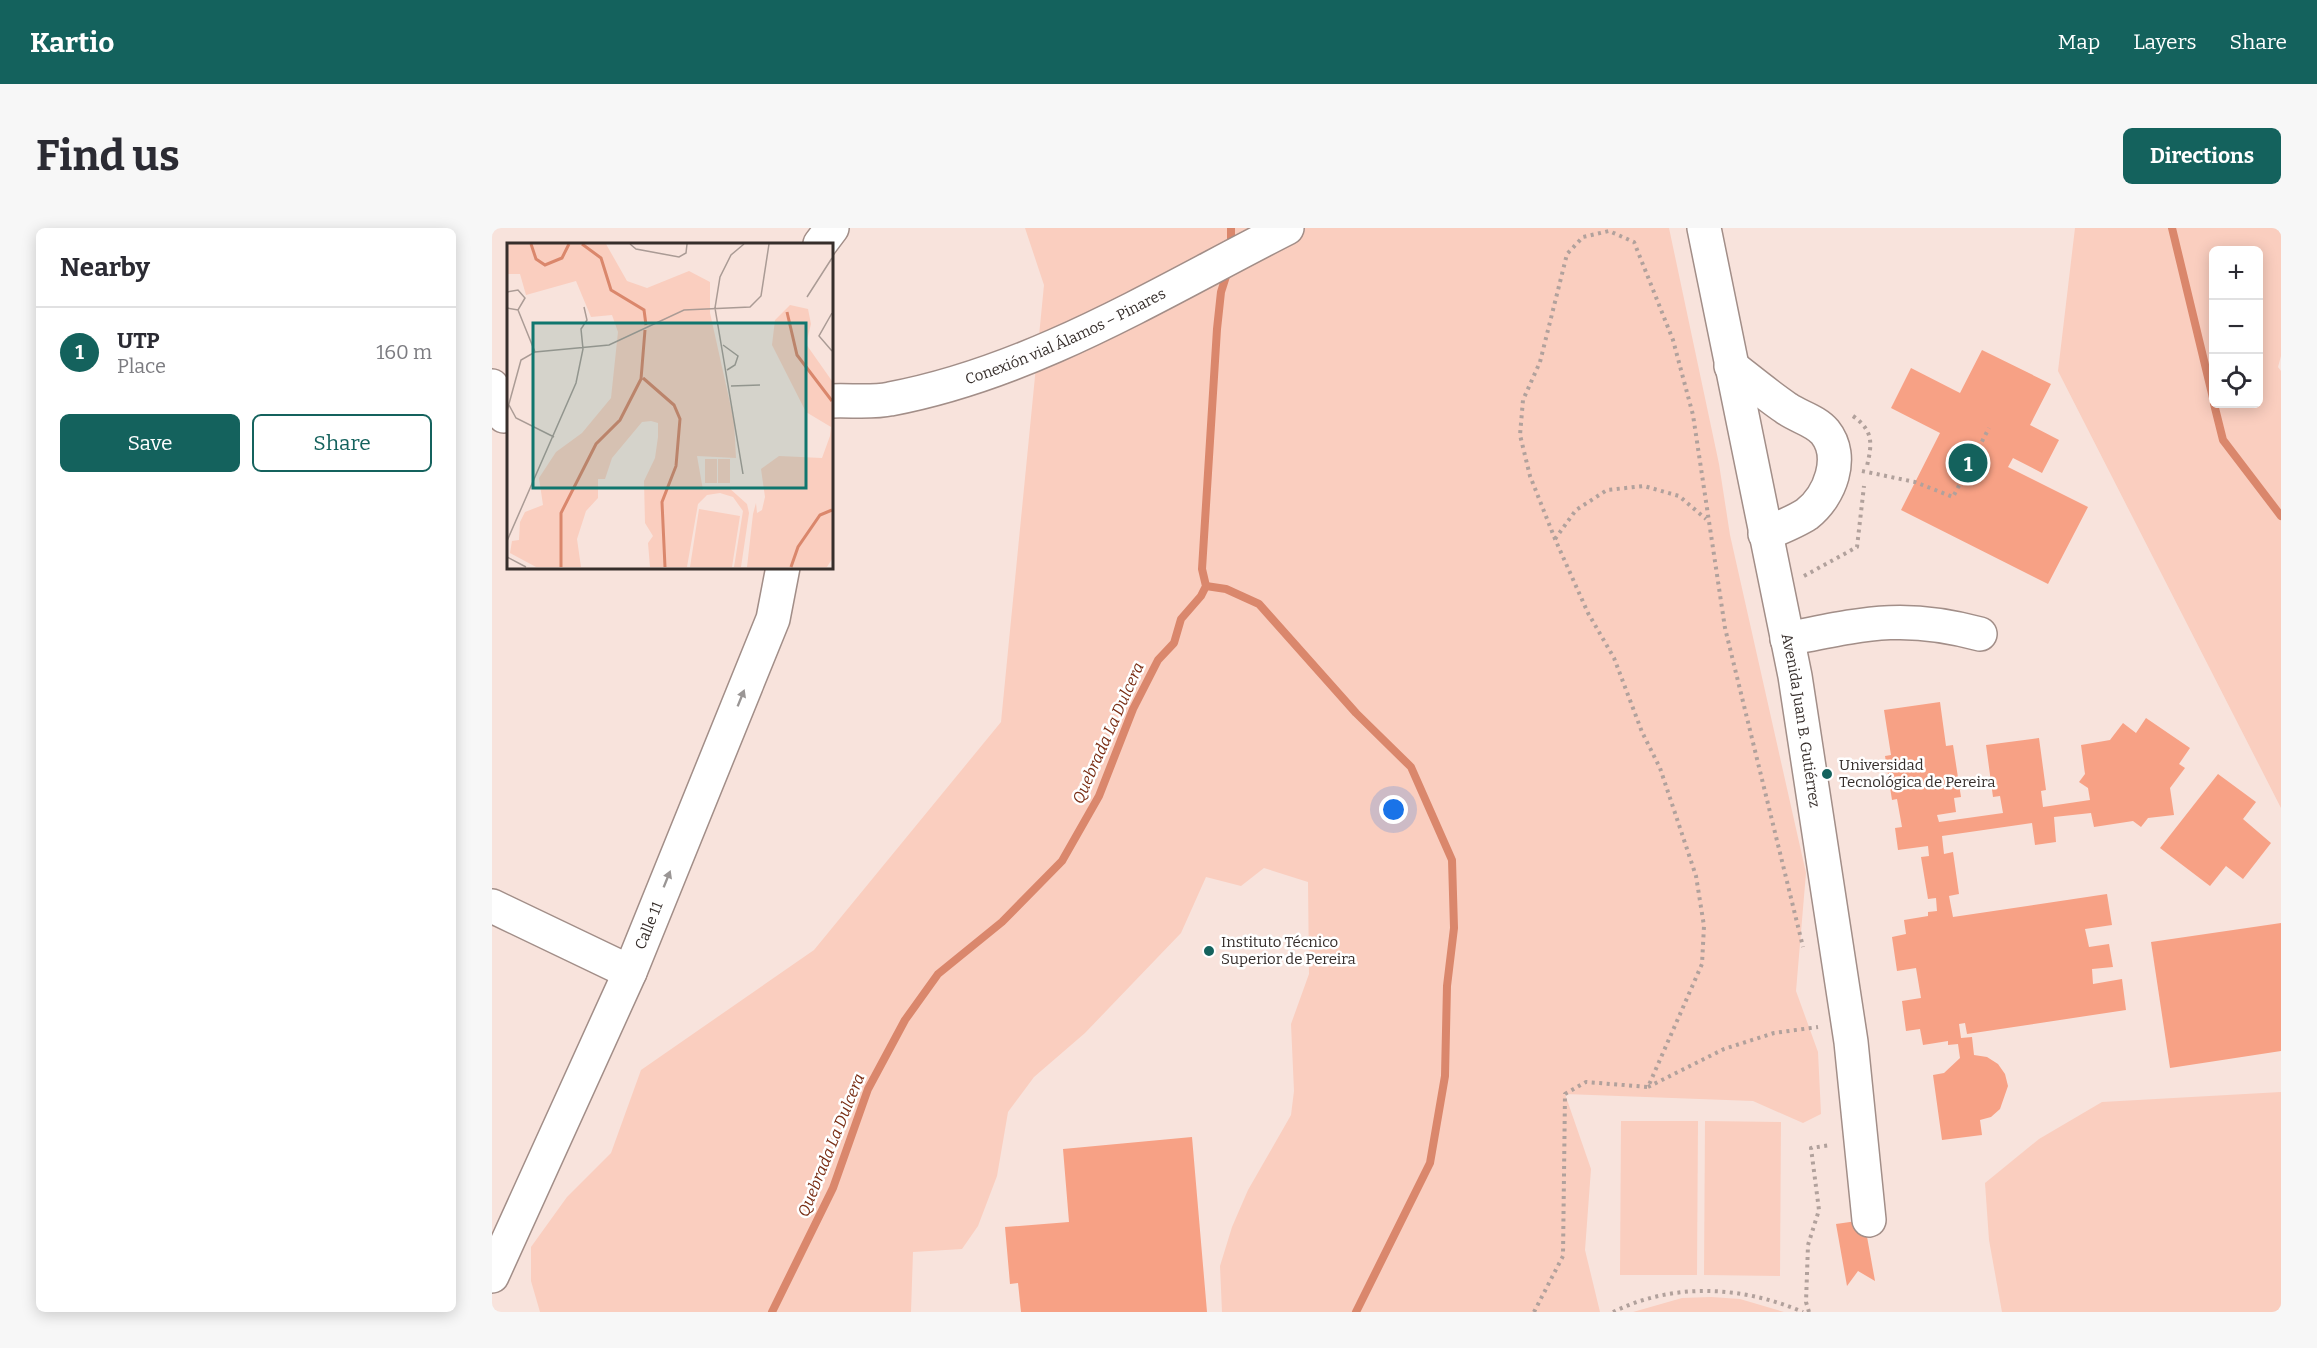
<!DOCTYPE html>
<html lang="en">
<head>
<meta charset="utf-8">
<style>
  :root { --surface:#fff; --page:#f7f7f7; --text:#2b2b33; --muted:#7c7c81; --line:#e1e1e2; --accent:#14625d }
  body { margin:0; font-family:Bitter,serif; background:var(--page); color:var(--text) }
  .controls { position:absolute; right:18px; top:18px; display:grid; overflow:hidden; border-radius:9px; box-shadow:0 3px 15px #0003 }
  .controls button { width:54px; height:54px; display:grid; place-items:center; padding:0; border:0; border-bottom:2px solid var(--line); background:var(--surface); color:var(--text); font:30px sans-serif }
  .you { position:absolute; left:902px; top:582px; width:21px; height:21px; margin:-15px; border:4px solid #fff; border-radius:50%; background:#1a73e8; box-shadow:0 0 0 9px #1a73e833 }
  .badge { display:grid; place-items:center; width:39px; height:39px; border-radius:50%; background:var(--accent); color:#fff; font-size:20px; font-weight:700 }
  .pin { position:absolute; translate:-50% -50%; border:3px solid #fff; box-shadow:0 2px 6px #0006 }
  .list { margin:0; padding:0; list-style:none }
  h2 { display:flex; justify-content:space-between; align-items:center; height:78px; margin:0; padding:0 24px; font-size:26px }
  h2 small { font-size:20px; font-weight:400; color:var(--muted) }
  .list li { display:grid; grid-template-columns:39px 1fr auto; gap:18px; align-items:center; box-sizing:border-box; height:90px; padding:0 24px; border-top:2px solid var(--line) }
  .list b { display:block; font-size:22px; white-space:nowrap }
  .list p { margin:0; font-size:20px; white-space:nowrap; color:var(--muted) }
  .list em { font-size:20px; font-style:normal; color:var(--muted) }
  .actions { display:flex; gap:12px; padding:18px 24px }
  .actions a { flex:1; padding:14px 0; border:2px solid var(--accent); border-radius:9px; text-align:center; font-size:21px; color:var(--accent) }
  .actions .main { background:var(--accent); color:#fff }
  .icon { flex:none; width:33px; height:33px; fill:none; stroke:currentColor; stroke-width:2; stroke-linecap:round; stroke-linejoin:round }
  .map { position:relative; flex:none; width:1789px; height:1084px; overflow:hidden; border-radius:9px }
  header { display:flex; align-items:center; gap:36px; box-sizing:border-box; height:84px; padding:0 30px; background:var(--accent); color:#fff }
  header strong { font-size:28px }
  nav { display:flex; gap:33px; margin-inline-start:auto; font-size:21px }
  .intro { display:flex; align-items:center; justify-content:space-between; box-sizing:border-box; height:144px; padding:0 36px }
  h1 { margin:0; font-size:42px }
  .button { padding:15px 27px; border-radius:9px; background:var(--accent); color:#fff; font-size:21px; font-weight:700 }
  main { display:flex; gap:36px; padding:0 36px }
  aside { flex:1; background:var(--surface); border-radius:9px; box-shadow:0 3px 15px #0003 }
  .map>svg:first-child { display:block }
  .green { fill:#facebf; fill-rule:evenodd }
  .lines { fill:none; stroke-linecap:round; stroke-linejoin:round }
  .stream { stroke:#da876c; stroke-width:8 }
  .building { fill:#f7a185 }
  .minor-casing { stroke:#a28e88; stroke-width:36 }
  .path { stroke:#b1a19c; stroke-width:4; stroke-dasharray:3 4.5; stroke-linecap:butt }
  .minor { stroke:#fff; stroke-width:33 }
  .oneway { fill:#9a9695 }
  .poi-dot { fill:#14625d; stroke:#fff; stroke-width:2 }
  .labels { text-anchor:middle; dominant-baseline:central; stroke-width:5; stroke-linejoin:round; paint-order:stroke }
  .street-label { font-size:15px; fill:#362e2b; stroke:#fff }
  .poi-label { font-size:15px; fill:#362e2b; stroke:#fff; text-anchor:start }
  .water-label { font-size:16px; font-style:italic; fill:#792d13; stroke:#fff }
  .inset-river { fill:none; stroke:#da876c; stroke-width:3 }
  .inset-road { fill:none; stroke:#aa9b95; stroke-width:1.5 }
  .view { fill:#0f766e; fill-opacity:0.15; stroke:#0f766e; stroke-width:3 }
  .inset-edge { fill:none; stroke:#362e2b; stroke-width:3 }
</style>
</head>
<body>
<header>
<strong>Kartio</strong>
<nav><a>Map</a><a>Layers</a><a>Share</a></nav>
</header>
<div class="intro"><h1>Find us</h1><a class="button">Directions</a></div>
<main>
<aside>
<h2>Nearby<small></small></h2>
<ul class="list">
<li><span class="badge">1</span><div><b>UTP</b><p>Place</p></div><em>160 m</em></li>
</ul>
<div class="actions"><a class="main">Save</a><a>Share</a></div>
</aside>
<div class="map">
<svg width="1789" height="1084" viewBox="0 0 1789 1084">
  <rect width="100%" height="100%" fill="#f8e3dc"/>
  <g class="green">
    <polygon points="533,0 1177,0 1227,236 1238,307 1314,645 1304,763 1326,824 1329,886 1311,895 1261,873 1073,866 1099,941 1093,1022 1108,1084 730,1084 728,1038 740,999 756,962 799,887 802,863 799,796 817,746 816,654 772,640 749,658 714,649 689,705 593,805 542,849 516,884 505,948 486,998 470,1021 421,1024 419,1084 48,1084 39,1053 39,1019 75,969 119,925 149,842 322,722 509,494 552,57"/>
    <path d="M 1583,0 L 1789,0 L 1789,128 L 1786,139 L 1789,143 L 1789,580 L 1566,143 ZM 1766,22 L 1766,176 L 1722,176 L 1722,22 Z"/>
    <polygon points="1789,864 1789,1084 1510,1084 1497,1012 1493,955 1547,911 1610,874"/>
    <polygon points="1129,893 1206,893 1205,1047 1128,1047"/>
    <polygon points="1213,893 1289,894 1288,1048 1212,1047"/>
    <polygon points="1219,1069 1248,1071 1292,1084 1141,1084 1190,1070"/>
  </g>
  <g class="lines">
    <g class="stream">
      <polyline points="739,0 739,20"/>
      <polyline points="1680,0 1722,174"/>
      <polyline points="1722,176 1731,212 1789,288"/>
      <polyline points="714,358 734,361 767,376 864,485 919,539 960,632 962,700 955,758 953,848 938,935 864,1084"/>
      <polyline points="280,1084 341,960 376,861 413,792 446,746 510,694 570,633 607,568 641,481 666,432 682,415 689,391 709,368 714,358 710,341 725,101 729,64 736,42"/>
    </g>
  </g>
  <g class="building">
    <polygon points="1490,122 1559,156 1538,197 1567,212 1550,245 1521,230 1516,239 1596,279 1556,356 1409,282 1448,205 1399,180 1419,140 1468,165"/>
    <polygon points="1448,474 1454,518 1461,517 1469,569 1462,570 1464,584 1445,587 1447,594 1511,585 1508,568 1501,569 1494,517 1547,510 1554,562 1549,563 1551,579 1598,572 1596,560 1587,554 1593,546 1589,517 1618,512 1631,495 1644,505 1654,490 1698,520 1687,536 1693,540 1678,560 1682,587 1656,590 1649,599 1641,593 1602,599 1599,585 1562,589 1564,614 1543,617 1540,595 1450,608 1452,626 1461,624 1467,666 1457,668 1461,689 1615,666 1620,697 1593,701 1597,719 1617,716 1621,739 1600,741 1601,756 1630,751 1634,782 1475,806 1473,795 1467,796 1469,810 1480,809 1482,827 1495,829 1506,836 1513,846 1516,858 1508,881 1499,889 1488,892 1490,907 1450,912 1441,847 1452,845 1468,830 1466,816 1456,817 1456,813 1431,817 1428,801 1414,803 1410,773 1429,770 1424,740 1405,743 1400,709 1414,706 1412,692 1436,688 1436,684 1445,683 1444,670 1436,671 1429,629 1437,628 1436,618 1406,622 1403,600 1410,599 1405,571 1400,572 1393,528 1399,527 1392,482"/>
    <polygon points="1726,546 1764,574 1751,591 1779,615 1751,651 1734,638 1718,658 1668,620"/>
    <polygon points="1789,695 1789,823 1678,840 1659,714"/>
    <polygon points="700,909 715,1084 529,1084 526,1055 518,1056 513,999 577,994 571,921"/>
    <polygon points="1372,992 1383,1053 1366,1043 1355,1058 1344,996"/>
  </g>
  <g class="lines">
    <g class="minor-casing">
      <g id="minor">
        <path id="s1" d="M 1212,0 L 1303,448 L 1359,814 L 1377,992"/>
        <polyline points="328,16 340,0"/>
        <path d="M 1239,138 C 1257,152 1275,167 1294,180 C 1306,189 1323,192 1333,204 C 1353,229 1338,268 1315,286 C 1303,294 1287,300 1273,306"/>
        <polyline points="0,158 12,188"/>
        <path id="s2" d="M 339,173 C 358,172 380,175 398,171 C 541,144 667,65 795,0"/>
        <path d="M 1295,411 C 1371,396 1411,385 1488,406"/>
        <polyline points="0,678 138,744"/>
        <path id="s3" d="M 0,1048 L 138,744 L 281,391 L 291,339"/>
      </g>
    </g>
    <g class="path">
      <path d="M 1361,188 C 1382,203 1380,216 1375,238"/>
      <polyline points="1370,243 1423,254 1461,269 1497,200"/>
      <polyline points="1063,311 1084,282 1115,262 1152,258 1187,268 1214,291"/>
      <polyline points="1312,348 1365,319 1372,258"/>
      <polyline points="1156,859 1232,821 1282,805 1326,799"/>
      <polyline points="1042,1084 1071,1028 1073,866 1094,854 1156,859 1210,736 1212,698 1204,648 1168,540 1150,504 1122,430 1096,385 1063,311 1038,248 1028,207 1031,172 1048,134 1075,26 1091,9 1117,3 1142,14 1181,112 1201,187 1233,400 1311,719"/>
      <path d="M 1121,1084 C 1182,1054 1250,1058 1311,1084"/>
      <polyline points="1317,1084 1314,1074 1316,1017 1327,982 1319,920 1339,917"/>
    </g>
    <use href="#minor" class="minor"/>
  </g>
  <defs><path id="oneway-solid" d="M-6-.8H1V-3.2L6.5 0L1 3.2V.8H-6Z" transform="scale(1.5)"/></defs>
  <g class="oneway">
    <use href="#oneway-solid" transform="translate(249 470) rotate(-68)"/>
    <use href="#oneway-solid" transform="translate(175 651) rotate(-68)"/>
  </g>
  <g class="poi-dot">
    <circle cx="1335" cy="546" r="6"/>
    <circle cx="717" cy="723" r="6"/>
  </g>
  <g class="labels">
    <g class="street-label">
      <text stroke="none"><textPath href="#s2" startOffset="246">Conexión vial Álamos – Pinares</textPath></text>
      <text stroke="none"><textPath href="#s1" startOffset="502">Avenida Juan B. Gutiérrez</textPath></text>
      <text stroke="none"><textPath href="#s3" startOffset="384">Calle 11</textPath></text>
    </g>
    <g class="poi-label">
      <text x="1347" y="537">Universidad<tspan x="1347" dy="17">Tecnológica de Pereira</tspan></text>
      <text x="729" y="714">Instituto Técnico<tspan x="729" dy="17">Superior de Pereira</tspan></text>
    </g>
    <g class="water-label">
      <text transform="translate(616 505) rotate(-66)">Quebrada La Dulcera</text>
      <text transform="translate(339 917) rotate(-68)">Quebrada La Dulcera</text>
    </g>
  </g>
  <g transform="translate(15 15)">
    <rect width="326" height="326" fill="#f8e3dc"/>
    <path d="M 0,1 L 99,1 L 120,38 L 140,45 L 182,28 L 203,39 L 203,70 L 227,178 L 229,215 L 190,213 L 196,247 L 221,244 L 240,261 L 242,270 L 234,324 L 227,324 L 236,268 L 226,254 L 213,250 L 200,252 L 191,261 L 180,324 L 143,324 L 141,300 L 146,293 L 138,280 L 137,238 L 148,215 L 151,194 L 151,180 L 144,178 L 135,179 L 105,215 L 98,236 L 91,236 L 91,255 L 79,268 L 70,296 L 74,324 L 29,324 L 3,310 L 5,298 L 12,297 L 13,279 L 18,269 L 36,262 L 32,235 L 49,209 L 75,190 L 104,155 L 111,89 L 105,72 L 84,74 L 69,38 L 19,52 L 13,31 L 0,31 ZM 283,62 L 301,66 L 304,81 L 299,101 L 325,138 L 325,316 L 320,324 L 240,324 L 246,271 L 249,260 L 250,270 L 255,267 L 258,254 L 254,226 L 272,213 L 315,215 L 323,193 L 324,184 L 299,169 L 265,102 L 268,77 ZM 198,216 L 210,216 L 210,240 L 198,240 ZM 211,216 L 223,216 L 223,240 L 211,240 ZM 192,266 L 233,273 L 225,324 L 183,324 Z" fill="#facebf"/>
    <path class="inset-river" d="M 24,1 L 29,16 L 38,22 L 55,15 L 62,1M 75,1 L 94,15 L 104,47 L 137,67 L 139,82M 280,69 L 290,112 L 325,158M 136,135 L 167,162 L 173,176 L 169,223 L 155,259 L 158,324M 54,324 L 54,270 L 89,201 L 113,177 L 134,136 L 138,87M 284,324 L 291,304 L 313,272 L 325,267"/>
    <path class="inset-road" d="M 123,1 L 129,6 L 172,14 L 179,10 L 180,1M 0,49 L 11,47 L 18,55 L 11,67 L 0,65M 300,54 L 325,15M 11,67 L 28,109M 216,102 L 231,113 L 228,122 L 220,127M 325,108 L 312,93 L 325,70M 224,143 L 253,142M 2,162 L 9,175 L 47,194M 0,168 L 14,117 L 28,109 L 102,102 L 177,67 L 243,64 L 254,53 L 262,1M 236,231 L 208,65 L 213,34 L 224,12 L 237,1M 0,298 L 69,140 L 76,106 L 74,86 L 80,77 L 77,64M 0,314 L 19,324"/>
    <path class="view" d="M 26,80 L 299,80 L 299,245 L 26,245 Z"/>
    <rect width="326" height="326" class="inset-edge"/>
  </g>
</svg>
<div class="controls">
<button>+</button>
<button>−</button>
<button><svg class="icon" aria-label="locate" viewBox="0 0 24 24"><circle cx="12" cy="12" r="6"/><path d="M12 2v4M12 18v4M2 12h4M18 12h4"/></svg></button>
</div>
<div class="you"></div>
<div class="pin badge" style="left:1476px;top:235px">1</div>
</div>
</main>
</body>
</html>
